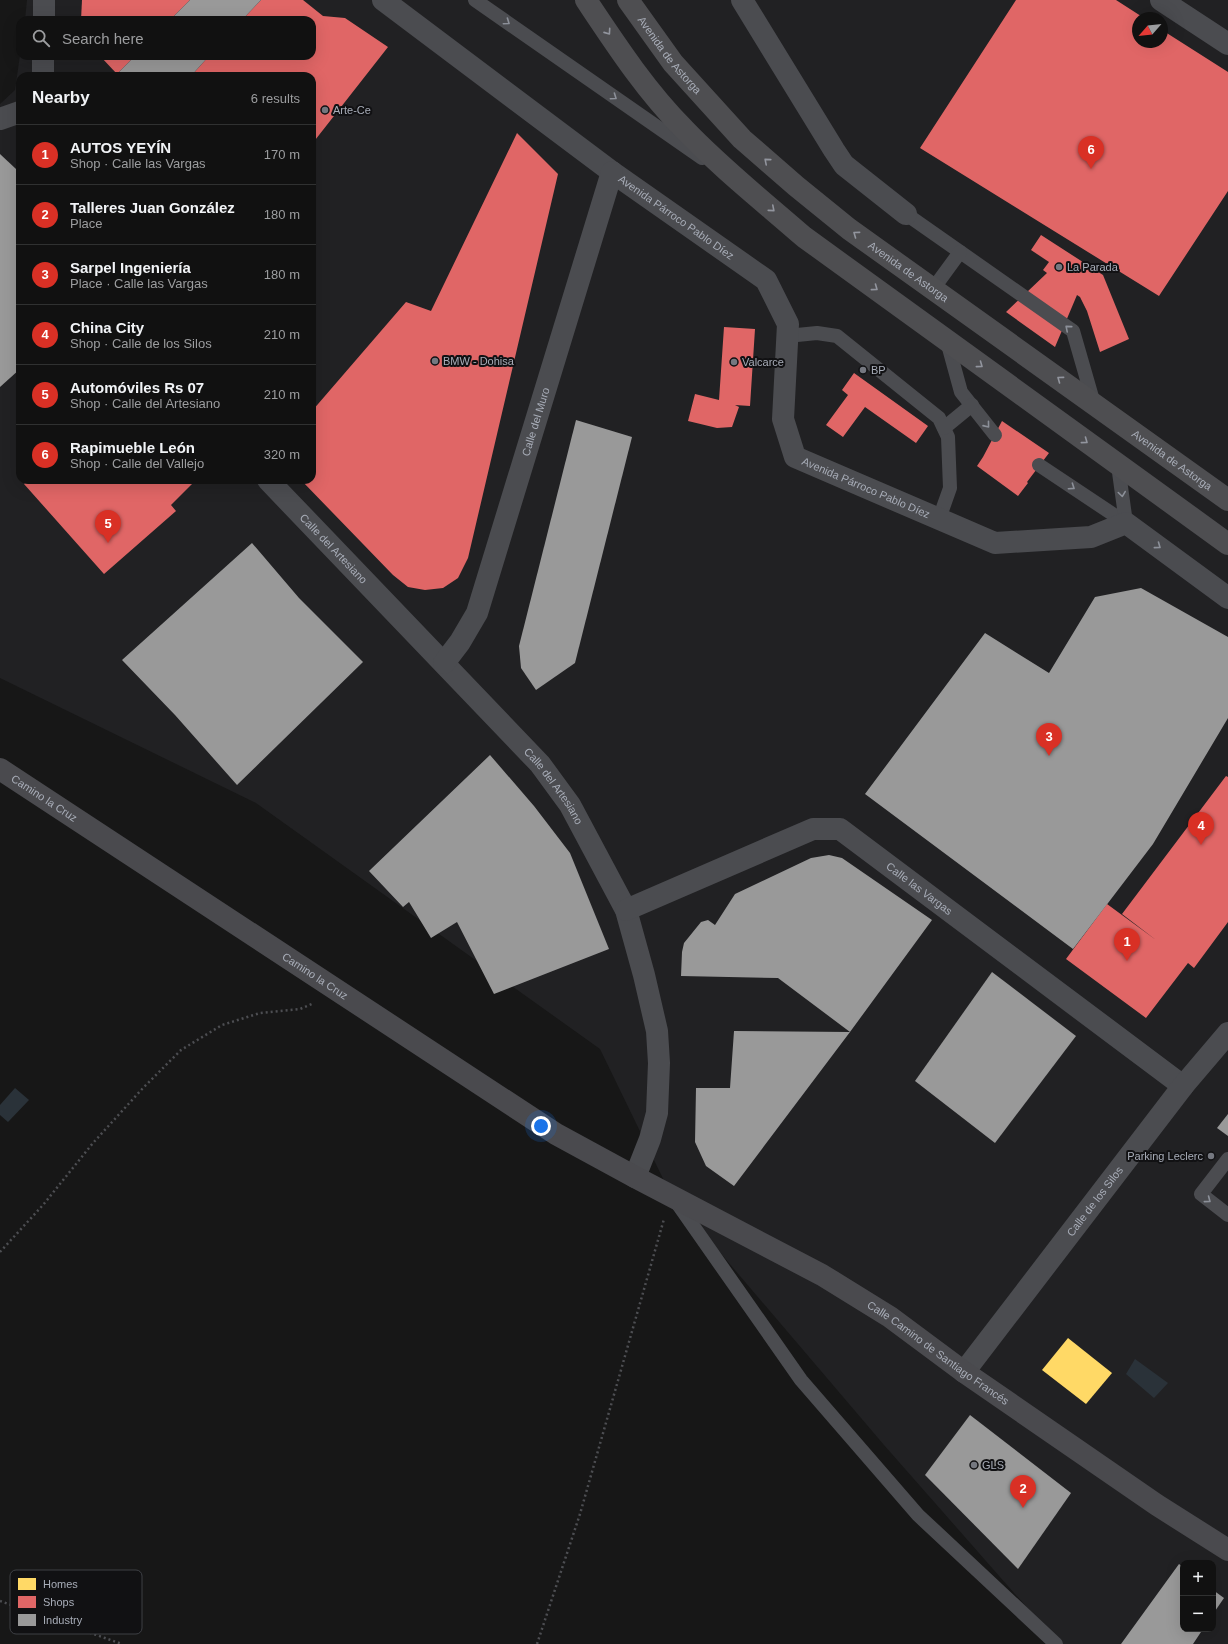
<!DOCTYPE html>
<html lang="en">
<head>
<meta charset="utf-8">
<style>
  :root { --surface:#111; --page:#1e1f1f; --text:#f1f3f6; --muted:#9c9d9f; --line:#303131; --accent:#d93025 }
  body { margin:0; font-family:Helvetica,sans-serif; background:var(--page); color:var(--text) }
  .controls { position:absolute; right:12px; bottom:12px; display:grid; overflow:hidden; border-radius:8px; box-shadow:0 4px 16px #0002 }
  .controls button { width:36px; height:36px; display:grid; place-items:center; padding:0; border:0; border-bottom:1px solid var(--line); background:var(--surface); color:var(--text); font:20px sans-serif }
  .compass { position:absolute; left:1132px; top:12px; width:36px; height:36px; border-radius:50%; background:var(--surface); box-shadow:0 4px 16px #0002; rotate:242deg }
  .you { position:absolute; left:541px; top:1126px; width:14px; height:14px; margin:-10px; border:3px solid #fff; border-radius:50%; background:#1a73e8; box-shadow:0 0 0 6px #1a73e833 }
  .badge { display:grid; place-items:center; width:26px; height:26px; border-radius:50%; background:var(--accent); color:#fff; font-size:13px; font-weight:700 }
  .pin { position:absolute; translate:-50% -33px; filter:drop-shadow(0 1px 2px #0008) }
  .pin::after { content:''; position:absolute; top:21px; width:14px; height:12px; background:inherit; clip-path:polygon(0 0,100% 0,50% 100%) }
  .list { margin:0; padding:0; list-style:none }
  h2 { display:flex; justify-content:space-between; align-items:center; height:52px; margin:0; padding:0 16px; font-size:17px }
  h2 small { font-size:13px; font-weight:400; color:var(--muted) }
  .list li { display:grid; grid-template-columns:26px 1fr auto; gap:12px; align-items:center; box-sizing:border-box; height:60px; padding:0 16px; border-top:1px solid var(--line) }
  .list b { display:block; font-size:15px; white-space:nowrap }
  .list p { margin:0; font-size:13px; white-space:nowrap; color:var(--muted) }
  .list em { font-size:13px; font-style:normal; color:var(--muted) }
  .icon { flex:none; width:22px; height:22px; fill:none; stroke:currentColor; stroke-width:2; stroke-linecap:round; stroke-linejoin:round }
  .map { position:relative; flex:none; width:1228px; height:1644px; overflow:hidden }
  .search { position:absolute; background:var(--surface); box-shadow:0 4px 16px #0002; left:16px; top:16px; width:300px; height:44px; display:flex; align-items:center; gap:10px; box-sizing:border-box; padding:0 14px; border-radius:12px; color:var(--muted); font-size:15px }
  .panel { position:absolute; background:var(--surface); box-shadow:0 4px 16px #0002; left:16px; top:72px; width:300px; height:412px; border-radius:12px }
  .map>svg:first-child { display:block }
  .built { fill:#212123; fill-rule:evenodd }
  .water { fill:#2a3239 }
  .homes { fill:#ffd966 }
  .shops { fill:#e06666 }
  .industry { fill:#999 }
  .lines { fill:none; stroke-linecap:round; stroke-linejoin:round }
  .path { stroke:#4d4e52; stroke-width:2.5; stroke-dasharray:2 3; stroke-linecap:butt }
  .lane { stroke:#4b4c50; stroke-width:14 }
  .street { stroke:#4b4c50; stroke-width:22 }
  .secondary { stroke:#4a4a4e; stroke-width:22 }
  .highway { stroke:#4e4e51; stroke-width:22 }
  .oneway { stroke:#8c9099 }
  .oneway2 { stroke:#92959e }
  .poi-dot { fill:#757880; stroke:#111113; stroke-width:1.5 }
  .labels { text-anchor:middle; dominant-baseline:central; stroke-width:4; stroke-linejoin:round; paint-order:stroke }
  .street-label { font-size:11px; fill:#a8adb8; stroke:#111113 }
  .poi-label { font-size:11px; fill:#a8adb8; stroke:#111113; text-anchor:start }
  .key { fill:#111113; stroke:#3e4045; stroke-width:1 }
  .key-label { font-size:11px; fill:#a8adb8 }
</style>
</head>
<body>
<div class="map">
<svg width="1228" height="1644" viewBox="0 0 1228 1644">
  <rect width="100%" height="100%" fill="#171717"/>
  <path class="built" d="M 27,0 L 1228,0 L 1228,1644 L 1059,1644 L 884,1445 L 671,1195 L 600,1049 L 256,803 L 0,678 L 0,104 L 15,90 L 20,55 L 312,56 L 312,20 L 25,20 ZM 1138,18 L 1162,18 L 1162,42 L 1138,42 ZM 20,76 L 312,76 L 312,480 L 20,480 ZM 1183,1563 L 1213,1563 L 1213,1629 L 1183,1629 Z"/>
  <g class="water">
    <polygon points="15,1088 29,1100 8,1122 0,1115 0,1105"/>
    <polygon points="1135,1359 1168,1383 1154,1398 1126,1374"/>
  </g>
  <polygon class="homes" points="1068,1338 1112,1373 1086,1404 1042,1370"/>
  <g class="shops">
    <polygon points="82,0 190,0 170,20 81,20"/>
    <polygon points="261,0 303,0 323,16 345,18 388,47 312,144 312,76 191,76 209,56 312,56 312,20 242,20"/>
    <polygon points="1016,0 1116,0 1144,18 1138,18 1138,42 1162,42 1162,30 1228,72 1228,191 1159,296 920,148"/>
    <polygon points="100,56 135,56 117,74"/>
    <polygon points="517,133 558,174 468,558 458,578 443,588 425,590 408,587 393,575 301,480 312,480 312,411 406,302 431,311"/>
    <polygon points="1041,235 1103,275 1129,339 1100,352 1087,311 1080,297 1077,295 1055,347 1006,312 1047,273 1043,270 1049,262 1031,250"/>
    <polygon points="724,327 755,329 750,406 735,405 739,407 732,427 717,428 688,421 695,394 719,400"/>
    <polygon points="854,373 928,426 916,443 865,407 843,437 826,425 848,395 842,390"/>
    <polygon points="1002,421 1049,453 1027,482 1028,483 1018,496 977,466 983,457"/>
    <polygon points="28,480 189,480 192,484 171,505 176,511 104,574 24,484"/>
    <polygon points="1226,776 1228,777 1228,922 1194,968 1188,963 1146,1018 1066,959 1107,904 1156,940 1122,914"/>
  </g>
  <g class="industry">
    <polygon points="190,0 261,0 242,20 170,20"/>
    <polygon points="135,56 209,56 191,76 115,76"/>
    <polygon points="0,154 16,169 20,176 20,369 0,387"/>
    <polygon points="576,420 632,437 575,663 536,690 521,668 519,646"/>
    <polygon points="252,543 299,598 363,662 237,785 175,715 122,660"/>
    <polygon points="1141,588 1228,637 1228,718 1153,844 1073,949 865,794 985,633 1049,673 1095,597"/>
    <polygon points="490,755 534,806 570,853 609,949 494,994 457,922 431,938 409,902 403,907 369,871"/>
    <polygon points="829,855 842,858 932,920 850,1032 778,978 681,976 682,952 684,943 701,922 708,920 715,925 735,894 811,858"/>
    <polygon points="992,972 1076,1036 995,1143 915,1081"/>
    <polygon points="734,1031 850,1032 734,1186 706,1166 695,1142 696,1088 730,1088"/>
    <polygon points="1228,1114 1228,1136 1217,1128"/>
    <polygon points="970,1415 1071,1493 1018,1569 925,1475"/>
    <polygon points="1179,1564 1183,1567 1183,1629 1203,1629 1193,1644 1121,1644"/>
    <polygon points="1213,1590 1224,1598 1213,1614"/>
  </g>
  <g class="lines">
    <g class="path">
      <polyline points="0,1252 43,1205 93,1143 143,1088 181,1050 222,1025 260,1013 300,1009 314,1003"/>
      <polyline points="0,1601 122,1644"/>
      <polyline points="537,1644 580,1514 664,1219"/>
    </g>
    <g class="lane">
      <polyline points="475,0 702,158"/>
      <polyline points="906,214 1073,331 1094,404"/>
      <polyline points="933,289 960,252"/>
      <polyline points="787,336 817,333 837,336 939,418 948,437 950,488 939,519"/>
      <polyline points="947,341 961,392 995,435"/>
      <polyline points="944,428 972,405"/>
      <polyline points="1039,465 1126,523"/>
      <polyline points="1118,465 1126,523"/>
      <polyline points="1228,1159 1201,1194 1228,1215"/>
      <polyline points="675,1200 801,1380 918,1515 1056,1644"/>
    </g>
    <g class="street">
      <path id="s1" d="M 383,0 L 612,172 L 766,280 L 788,324 L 783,419 L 795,457 L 995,543 L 1091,537 L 1126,523 L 1228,598"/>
      <polyline points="742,0 834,150 844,165 906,214"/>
      <polyline points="1161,0 1228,44"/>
      <polyline points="44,20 44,0"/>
      <polyline points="43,76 43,56"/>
      <polyline points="0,119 20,112"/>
      <path id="s2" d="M 268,480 L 540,764 L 570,805 L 626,910 L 644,975 L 657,1031 L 659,1063 L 657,1113 L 650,1139 L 635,1177"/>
      <path id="s3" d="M 444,663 L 460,642 L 477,613 L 612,172"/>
      <path id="s4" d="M 626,910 L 813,829 L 840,829 L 1183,1086"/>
      <path id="s5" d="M 964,1372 L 1183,1086 L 1228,1033"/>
    </g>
    <path class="secondary" id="s6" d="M 0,769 L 556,1134 L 635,1177 L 822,1275 L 890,1317 L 964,1372 L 1157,1505 L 1228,1550"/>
    <g class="highway">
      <path d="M 586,0 C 616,45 646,91 684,129 C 721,168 764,202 804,237 L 1228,544"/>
      <path id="s7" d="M 628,0 L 673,63 L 742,139 L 796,186 L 849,229 L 1228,500"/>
    </g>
  </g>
  <defs><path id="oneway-chevron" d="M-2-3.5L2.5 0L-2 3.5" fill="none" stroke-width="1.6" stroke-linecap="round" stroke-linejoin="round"/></defs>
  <g class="oneway">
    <use href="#oneway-chevron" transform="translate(507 22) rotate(35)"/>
    <use href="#oneway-chevron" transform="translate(614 97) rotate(35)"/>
    <use href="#oneway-chevron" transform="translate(1068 328) rotate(-139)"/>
    <use href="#oneway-chevron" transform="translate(987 425) rotate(51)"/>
    <use href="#oneway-chevron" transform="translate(1072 487) rotate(34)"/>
    <use href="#oneway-chevron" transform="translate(1122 494) rotate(82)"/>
    <use href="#oneway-chevron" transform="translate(1158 546) rotate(36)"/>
    <use href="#oneway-chevron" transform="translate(1208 1200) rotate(37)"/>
  </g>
  <g class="oneway2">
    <use href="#oneway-chevron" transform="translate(608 32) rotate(55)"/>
    <use href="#oneway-chevron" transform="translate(767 161) rotate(-139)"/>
    <use href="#oneway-chevron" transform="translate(772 209) rotate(41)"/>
    <use href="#oneway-chevron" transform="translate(856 234) rotate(-144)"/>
    <use href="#oneway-chevron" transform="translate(875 288) rotate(36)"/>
    <use href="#oneway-chevron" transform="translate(980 365) rotate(36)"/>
    <use href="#oneway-chevron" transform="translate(1060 379) rotate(-144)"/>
    <use href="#oneway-chevron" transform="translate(1085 441) rotate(36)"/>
  </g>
  <g class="poi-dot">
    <circle cx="325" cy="110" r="4"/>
    <circle cx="1059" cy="267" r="4"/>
    <circle cx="435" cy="361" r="4"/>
    <circle cx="734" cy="362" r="4"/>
    <circle cx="863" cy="370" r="4"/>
    <circle cx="1211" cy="1156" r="4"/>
    <circle cx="974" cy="1465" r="4"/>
  </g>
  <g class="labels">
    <g class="street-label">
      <text stroke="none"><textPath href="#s7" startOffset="69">Avenida de Astorga</textPath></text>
      <text stroke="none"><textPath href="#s1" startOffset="365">Avenida Párroco Pablo Díez</textPath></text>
      <text stroke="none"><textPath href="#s7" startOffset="393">Avenida de Astorga</textPath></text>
      <text stroke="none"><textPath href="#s3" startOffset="260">Calle del Muro</textPath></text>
      <text stroke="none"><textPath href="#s7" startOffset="717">Avenida de Astorga</textPath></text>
      <text stroke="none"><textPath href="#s1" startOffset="736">Avenida Párroco Pablo Díez</textPath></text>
      <text stroke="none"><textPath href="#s2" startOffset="95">Calle del Artesiano</textPath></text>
      <text stroke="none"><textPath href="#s2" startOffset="419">Calle del Artesiano</textPath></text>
      <text stroke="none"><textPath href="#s6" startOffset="53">Camino la Cruz</textPath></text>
      <text stroke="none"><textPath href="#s4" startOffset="330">Calle las Vargas</textPath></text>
      <text stroke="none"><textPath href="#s6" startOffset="377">Camino la Cruz</textPath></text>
      <text stroke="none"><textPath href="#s5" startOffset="215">Calle de los Silos</textPath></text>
      <text stroke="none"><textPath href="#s6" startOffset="1106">Calle Camino de Santiago Francés</textPath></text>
    </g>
    <g class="poi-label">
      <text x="333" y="110">Arte-Ce</text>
      <text x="1067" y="267">La Parada</text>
      <text x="443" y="361">BMW - Dohisa</text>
      <text x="742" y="362">Valcarce</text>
      <text x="871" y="370">BP</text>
      <text x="1203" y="1156" text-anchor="end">Parking Leclerc</text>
      <text x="982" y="1465">GLS</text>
    </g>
  </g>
  <rect x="10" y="1570" width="132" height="64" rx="6" class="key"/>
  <rect x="18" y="1578" width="18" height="12" fill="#ffd966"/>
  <rect x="18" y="1596" width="18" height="12" fill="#e06666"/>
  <rect x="18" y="1614" width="18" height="12" fill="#999"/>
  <g class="key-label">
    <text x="43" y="1588">Homes</text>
    <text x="43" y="1606">Shops</text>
    <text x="43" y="1624">Industry</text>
  </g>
</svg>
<div class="controls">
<button>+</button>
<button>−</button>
</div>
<svg class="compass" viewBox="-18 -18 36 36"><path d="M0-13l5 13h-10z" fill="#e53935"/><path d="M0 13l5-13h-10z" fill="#9c9d9f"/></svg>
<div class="you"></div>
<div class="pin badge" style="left:1127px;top:961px">1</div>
<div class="pin badge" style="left:1023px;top:1508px">2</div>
<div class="pin badge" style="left:1049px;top:756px">3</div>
<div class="pin badge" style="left:1201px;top:845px">4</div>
<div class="pin badge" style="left:108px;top:543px">5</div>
<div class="pin badge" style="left:1091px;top:169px">6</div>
<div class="search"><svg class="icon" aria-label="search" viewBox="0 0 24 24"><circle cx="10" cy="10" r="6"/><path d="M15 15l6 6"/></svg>Search here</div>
<section class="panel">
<h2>Nearby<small>6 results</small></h2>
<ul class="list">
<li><span class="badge">1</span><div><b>AUTOS YEYÍN</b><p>Shop · Calle las Vargas</p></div><em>170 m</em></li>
<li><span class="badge">2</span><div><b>Talleres Juan González</b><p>Place</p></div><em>180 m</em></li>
<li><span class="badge">3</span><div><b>Sarpel Ingeniería</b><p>Place · Calle las Vargas</p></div><em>180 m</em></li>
<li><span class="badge">4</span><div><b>China City</b><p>Shop · Calle de los Silos</p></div><em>210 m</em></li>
<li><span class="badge">5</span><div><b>Automóviles Rs 07</b><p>Shop · Calle del Artesiano</p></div><em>210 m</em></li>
<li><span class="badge">6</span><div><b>Rapimueble León</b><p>Shop · Calle del Vallejo</p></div><em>320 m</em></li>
</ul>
</section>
</div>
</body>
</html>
